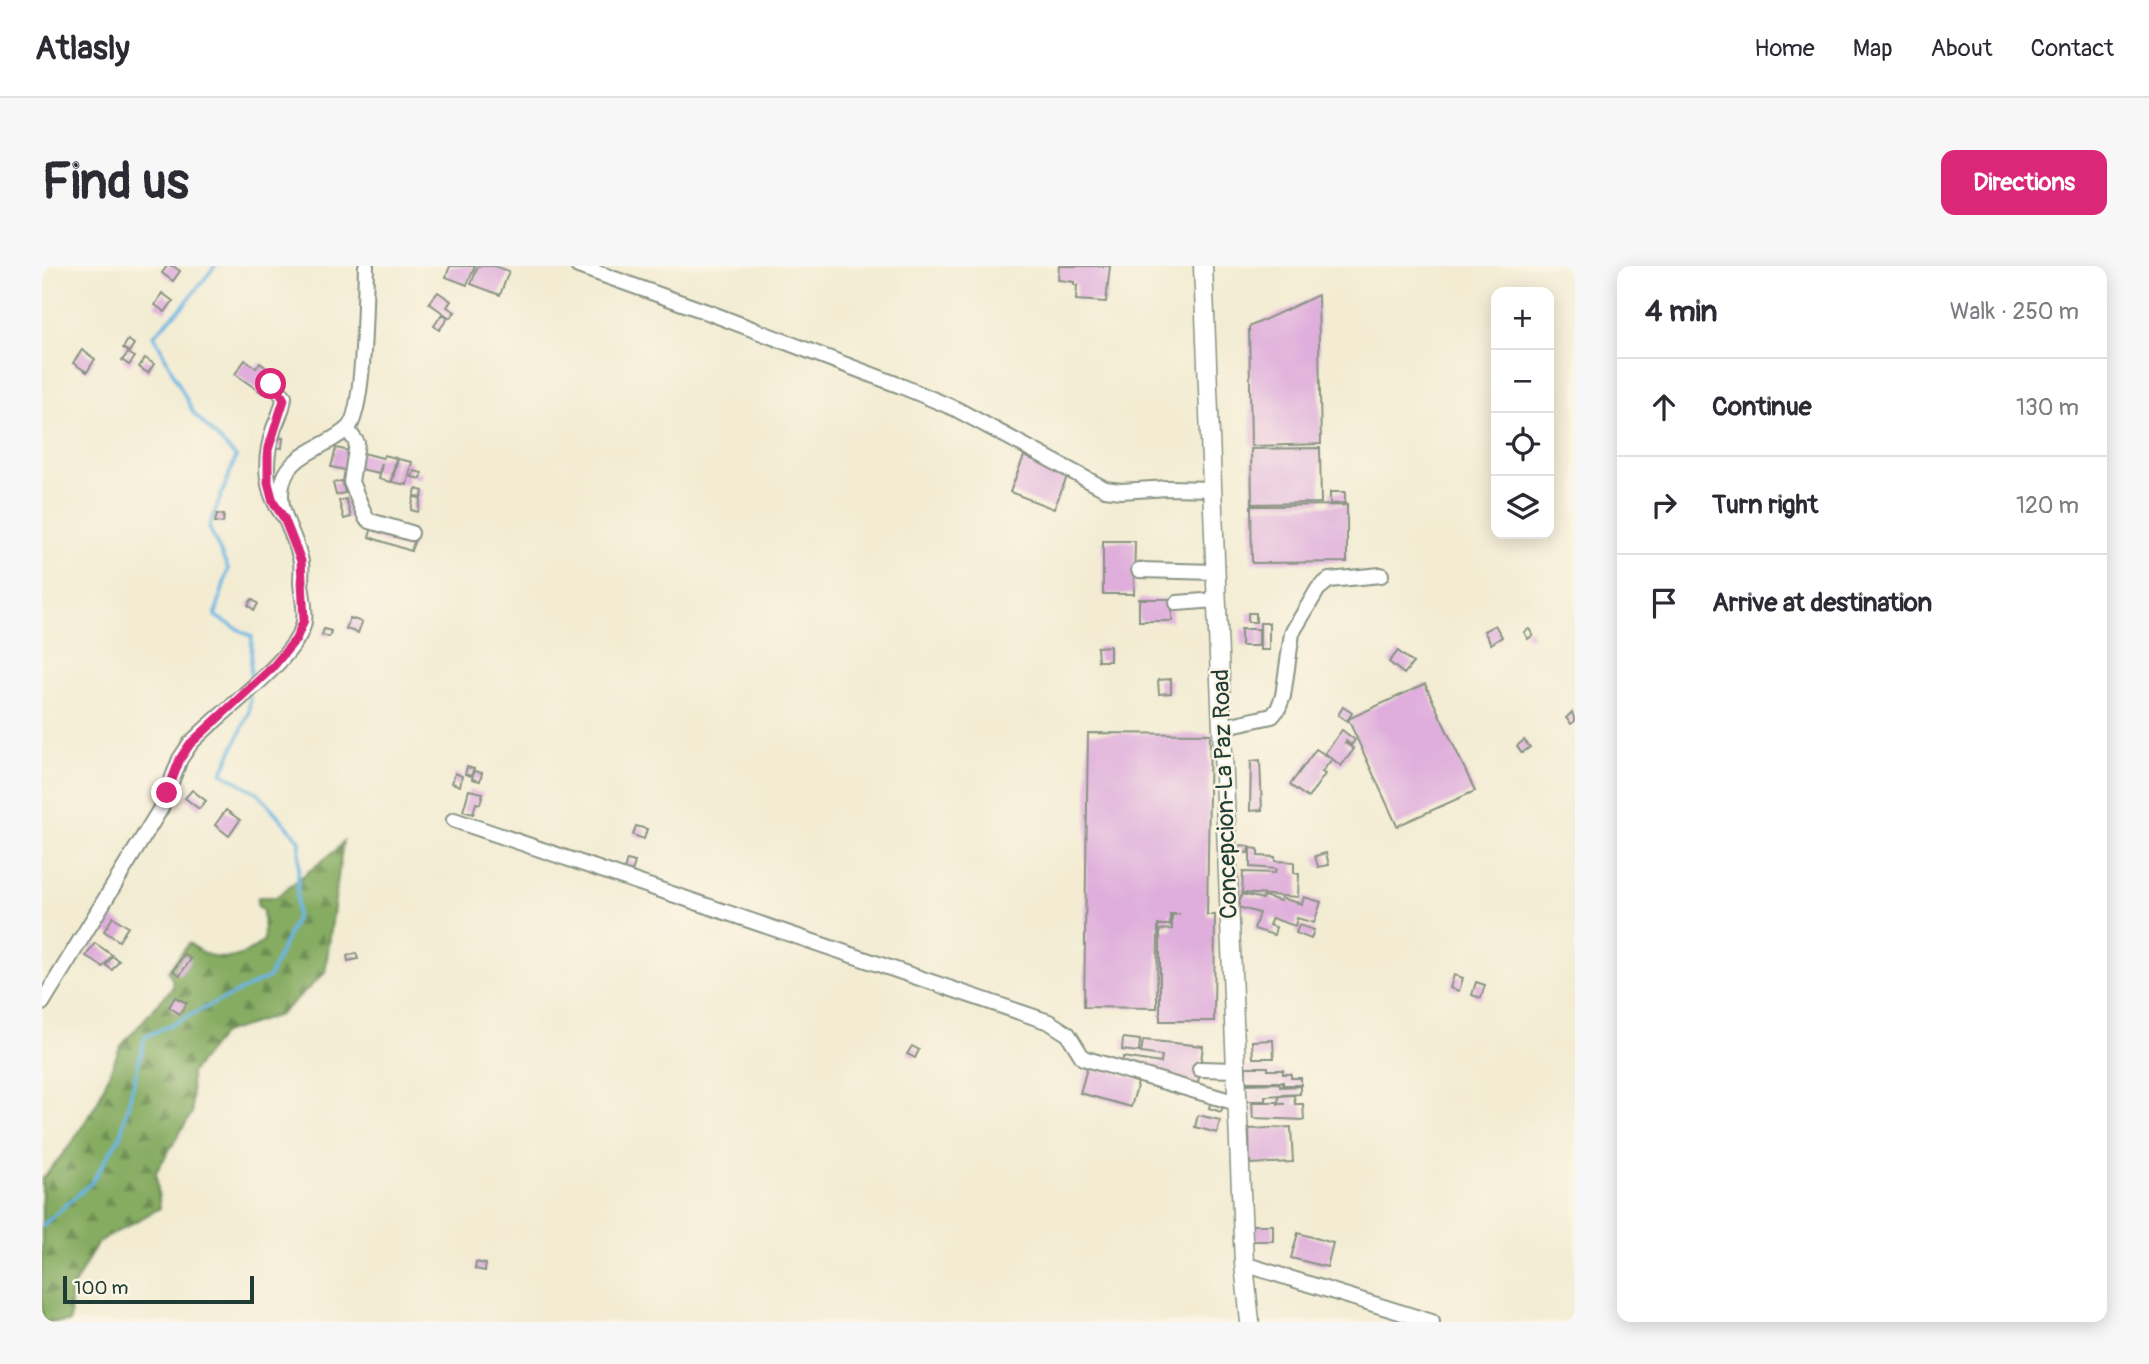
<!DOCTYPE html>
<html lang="en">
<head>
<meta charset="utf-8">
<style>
  :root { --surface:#fff; --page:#f7f7f7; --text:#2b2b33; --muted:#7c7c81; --line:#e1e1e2; --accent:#db2777 }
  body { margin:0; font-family:Pangolin,sans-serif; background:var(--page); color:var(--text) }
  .controls { position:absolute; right:21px; top:21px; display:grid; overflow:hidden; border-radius:14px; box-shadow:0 4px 18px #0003 }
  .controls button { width:63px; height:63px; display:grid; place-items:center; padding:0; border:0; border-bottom:2px solid var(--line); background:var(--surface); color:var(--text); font:35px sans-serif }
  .scale { position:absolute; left:21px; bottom:18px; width:191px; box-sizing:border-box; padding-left:7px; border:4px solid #1f3d34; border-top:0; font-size:19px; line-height:24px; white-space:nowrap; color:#1f3d34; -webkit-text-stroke:5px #fcf5e5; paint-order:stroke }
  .stop { position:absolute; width:21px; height:21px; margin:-16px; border:5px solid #db2777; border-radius:50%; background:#fff }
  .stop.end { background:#db2777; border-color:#fff; box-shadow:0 2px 7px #0008 }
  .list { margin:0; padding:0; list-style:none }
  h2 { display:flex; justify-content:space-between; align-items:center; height:91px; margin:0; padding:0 28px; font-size:30px }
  h2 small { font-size:23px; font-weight:400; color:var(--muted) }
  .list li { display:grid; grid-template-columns:46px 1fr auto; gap:21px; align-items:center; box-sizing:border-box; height:98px; padding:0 28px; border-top:2px solid var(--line) }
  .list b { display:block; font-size:26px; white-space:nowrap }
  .list em { font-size:23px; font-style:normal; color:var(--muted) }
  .icon { flex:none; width:38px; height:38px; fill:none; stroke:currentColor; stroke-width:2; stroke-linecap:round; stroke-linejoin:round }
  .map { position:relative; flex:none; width:1533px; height:1056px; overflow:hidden; border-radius:14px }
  header { display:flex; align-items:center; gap:42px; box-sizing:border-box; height:98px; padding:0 35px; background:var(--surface); border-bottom:2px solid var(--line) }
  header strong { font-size:33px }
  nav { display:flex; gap:38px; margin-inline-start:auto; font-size:24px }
  .intro { display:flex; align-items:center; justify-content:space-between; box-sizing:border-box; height:168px; padding:0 42px }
  h1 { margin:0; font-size:49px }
  .button { padding:18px 32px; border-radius:14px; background:var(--accent); color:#fff; font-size:24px; font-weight:700 }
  main { display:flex; gap:42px; padding:0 42px }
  aside { flex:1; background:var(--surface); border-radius:14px; box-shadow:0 4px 18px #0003 }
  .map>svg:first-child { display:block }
  .forest { fill:url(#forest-firs); stroke:#52744b; stroke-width:2 }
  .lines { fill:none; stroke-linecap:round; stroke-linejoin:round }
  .stream { stroke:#6ab6e3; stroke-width:3.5 }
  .building { fill:#dfaedc }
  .minor-casing { stroke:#899484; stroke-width:18 }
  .major-casing { stroke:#899484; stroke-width:21 }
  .minor { stroke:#fff; stroke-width:14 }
  .major { stroke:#fff; stroke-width:18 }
  .route { stroke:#db2777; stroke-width:9 }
  .labels { text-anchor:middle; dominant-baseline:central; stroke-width:5; stroke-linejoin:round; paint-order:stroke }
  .street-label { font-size:24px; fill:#1f3d34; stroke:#fcf5e5 }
</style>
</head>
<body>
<header>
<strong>Atlasly</strong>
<nav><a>Home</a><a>Map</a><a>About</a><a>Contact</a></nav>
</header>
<div class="intro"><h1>Find us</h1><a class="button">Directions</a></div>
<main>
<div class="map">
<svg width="1533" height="1056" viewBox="0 0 1533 1056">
  <defs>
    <pattern id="forest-firs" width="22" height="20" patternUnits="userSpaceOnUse" patternTransform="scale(1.75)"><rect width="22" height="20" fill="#86ac62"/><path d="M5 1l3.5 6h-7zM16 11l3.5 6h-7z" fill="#6d8d52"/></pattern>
  </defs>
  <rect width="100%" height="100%" fill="#fcf5e5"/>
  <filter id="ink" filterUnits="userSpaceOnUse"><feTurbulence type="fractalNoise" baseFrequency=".0143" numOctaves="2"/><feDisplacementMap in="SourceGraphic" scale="14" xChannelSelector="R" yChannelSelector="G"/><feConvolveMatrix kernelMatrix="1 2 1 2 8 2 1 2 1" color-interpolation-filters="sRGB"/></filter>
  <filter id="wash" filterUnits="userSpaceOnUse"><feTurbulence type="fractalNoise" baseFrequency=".00686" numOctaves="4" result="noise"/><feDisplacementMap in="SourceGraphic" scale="28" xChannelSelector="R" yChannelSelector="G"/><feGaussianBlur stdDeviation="1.57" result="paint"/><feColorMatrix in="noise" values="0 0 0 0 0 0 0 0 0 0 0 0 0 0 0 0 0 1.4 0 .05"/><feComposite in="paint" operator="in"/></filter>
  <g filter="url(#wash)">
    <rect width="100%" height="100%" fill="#f3ecd3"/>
    <path class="forest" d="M 301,575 L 283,707 L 237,749 L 181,767 L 149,807 L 150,847 L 114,906 L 118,942 L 55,977 L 29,1025 L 28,1056 L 0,1056 L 0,913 L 30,877 L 56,835 L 78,781 L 131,721 L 130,712 L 126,705 L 147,677 C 173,699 197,696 222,674 L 221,644 L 215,639 L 216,631 L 234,631 L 294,584 Z"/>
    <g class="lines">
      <g class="stream">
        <polyline points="173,0 142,39 112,69 152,148 194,191 167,261 186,303 173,350 210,371 208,418"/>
        <polyline points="0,960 49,917 78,871 103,771 227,711 254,652 258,575 216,527 180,507 207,447 208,429"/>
      </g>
    </g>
    <g id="blocks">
      <g class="building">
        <polygon points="125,0 131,0 138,5 131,15 120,7"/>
        <polygon points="408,0 433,0 425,19 404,11"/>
        <polygon points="436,0 452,0 467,5 458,29 429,18"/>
        <polygon points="1017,0 1068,0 1064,36 1034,34 1035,19 1032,19 1032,16 1016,14"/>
        <polygon points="396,26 409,35 405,41 413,46 408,52 387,37"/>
        <polygon points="120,27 131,35 123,46 113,39"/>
        <polygon points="1276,29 1279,178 1209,180 1207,61"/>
        <polygon points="400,48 406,52 397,64 392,60"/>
        <polygon points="86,74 92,78 87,86 81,82"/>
        <polygon points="40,84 53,93 45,106 31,97"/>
        <polygon points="86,87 93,91 87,99 80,94"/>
        <polygon points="103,92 112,98 106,107 97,101"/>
        <polygon points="203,94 214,102 218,97 226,103 223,108 230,113 220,127 193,108"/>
        <polygon points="234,172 241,172 240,182 233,181"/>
        <polygon points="294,182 308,185 303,204 289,201"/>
        <polygon points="1278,182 1279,237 1210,238 1209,183"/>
        <polygon points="317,186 341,192 342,189 354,192 349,216 337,213 340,197 337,207 314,202"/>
        <polygon points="982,190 1026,208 1012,243 968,226"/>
        <polygon points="356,193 370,196 365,219 350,216"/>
        <polygon points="372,205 380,207 379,213 370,211"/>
        <polygon points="300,215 303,227 294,229 291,217"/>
        <polygon points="374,223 381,225 380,231 372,230"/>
        <polygon points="1288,226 1303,226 1303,237 1288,238"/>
        <polygon points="372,231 379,232 376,246 369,244"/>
        <polygon points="304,233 309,251 302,253 297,235"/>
        <polygon points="1305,239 1305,296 1210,297 1209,240"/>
        <polygon points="175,248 182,249 181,257 173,256"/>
        <polygon points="331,258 373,273 369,285 327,271"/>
        <polygon points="1061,275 1093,275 1092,328 1061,328"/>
        <polygon points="210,333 216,338 212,344 206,339"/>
        <rect x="1097" y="333" width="33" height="22"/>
        <rect x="1206" y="347" width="8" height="9"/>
        <polygon points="308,352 320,356 316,367 304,363"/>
        <rect x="1218" y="357" width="9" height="27"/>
        <polygon points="1453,359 1460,371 1449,378 1442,365"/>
        <polygon points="282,363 289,365 287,371 280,369"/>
        <rect x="1199" y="363" width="18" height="17"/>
        <polygon points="1487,363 1491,369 1486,373 1482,366"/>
        <polygon points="1068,380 1068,395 1056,395 1055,381"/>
        <polygon points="1356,385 1371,397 1362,408 1347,396"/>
        <polygon points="1129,413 1129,427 1117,428 1116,414"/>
        <polygon points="1383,418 1433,525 1355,560 1306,453"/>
        <polygon points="1301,441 1310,447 1305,455 1296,449"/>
        <polygon points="1530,446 1533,455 1529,458 1524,452"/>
        <polygon points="1300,464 1313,474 1309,479 1304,475 1303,477 1312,483 1299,500 1283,487"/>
        <polygon points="1046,467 1168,468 1165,649 1173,649 1172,755 1118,755 1118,664 1130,663 1130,649 1138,648 1128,648 1128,659 1116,659 1115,742 1042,741"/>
        <polygon points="1482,474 1488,481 1480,487 1475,480"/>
        <polygon points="1274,483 1290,493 1280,506 1283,508 1266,532 1248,519"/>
        <polygon points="1218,494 1220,544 1208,545 1209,495"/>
        <polygon points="425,501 432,503 429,510 423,508"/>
        <polygon points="432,505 440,507 438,515 430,513"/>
        <polygon points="413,507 420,510 418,520 410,517"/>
        <polygon points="150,524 164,535 157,543 143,532"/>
        <polygon points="427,524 441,527 438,538 434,537 431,548 421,545"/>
        <polygon points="184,544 198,554 187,570 173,559"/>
        <polygon points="594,560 605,563 602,573 591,569"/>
        <polygon points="1199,579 1207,580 1206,587 1198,586"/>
        <polygon points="1208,582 1216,583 1216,590 1233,591 1233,595 1252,596 1252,607 1257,608 1256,631 1200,627 1201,606 1233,607 1234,603 1208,601"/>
        <polygon points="1284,587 1287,599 1276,601 1273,590"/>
        <polygon points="585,594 593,596 590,606 582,604"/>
        <polygon points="1200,628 1221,633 1222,630 1238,635 1239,632 1260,638 1262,631 1279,636 1272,657 1255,652 1253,660 1230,652 1227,659 1234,661 1232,669 1212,663 1217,647 1196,641"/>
        <polygon points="71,651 86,661 77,675 62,665"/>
        <polygon points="1257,659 1272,664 1269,673 1254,667"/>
        <polygon points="53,677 70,689 61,701 44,690"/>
        <polygon points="314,687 316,693 306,695 305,690"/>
        <polygon points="142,688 149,693 138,709 131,705"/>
        <polygon points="70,690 77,695 70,704 64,699"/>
        <polygon points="1412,709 1421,712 1417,725 1408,722"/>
        <polygon points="1434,716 1443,719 1439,732 1430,729"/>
        <polygon points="133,731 145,737 138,748 127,741"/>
        <polygon points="1081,772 1098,774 1097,786 1080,784"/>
        <polygon points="1101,774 1161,780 1156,818 1117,813 1080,803 1081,791 1119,797 1120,790 1099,787"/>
        <polygon points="1231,774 1232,792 1211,792 1210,775"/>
        <polygon points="870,780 877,784 873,792 865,788"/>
        <polygon points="1046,799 1097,813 1089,841 1038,827"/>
        <polygon points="1204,801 1226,801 1226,804 1241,804 1241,808 1249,808 1249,812 1259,812 1259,819 1241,819 1241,816 1204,816"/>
        <polygon points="1238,817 1238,821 1258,820 1258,828 1223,830 1223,835 1203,835 1203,818"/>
        <polygon points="1252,829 1253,838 1261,838 1262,854 1211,852 1210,836 1236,836 1236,838 1243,838 1236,837 1237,830"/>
        <polygon points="1169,834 1182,837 1179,846 1167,842"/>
        <polygon points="1156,849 1178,854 1175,867 1153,861"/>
        <polygon points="1249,861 1251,896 1208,898 1207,863"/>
        <rect x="1206" y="959" width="25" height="16"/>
        <polygon points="1256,967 1291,977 1285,1001 1249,992"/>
        <polygon points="434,996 444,998 443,1005 433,1003"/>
      </g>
    </g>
  </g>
  <g filter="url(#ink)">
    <use href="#blocks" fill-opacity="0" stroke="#899484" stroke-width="2"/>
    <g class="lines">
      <g class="minor-casing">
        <g id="minor">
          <polyline points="536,0 668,47 859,120 914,143 1063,223 1079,225 1126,222 1170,223"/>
          <path d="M 229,118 L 242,130 C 242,141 236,152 232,162 C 222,192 221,221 240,248"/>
          <polyline points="305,163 315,177 309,216 324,252 328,255 369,267"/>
          <polyline points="1097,304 1174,306"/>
          <polyline points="1135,337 1175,334"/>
          <polyline points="1180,461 1230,450 1236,443 1241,430 1250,367 1276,323 1287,314 1339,309"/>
          <polyline points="412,554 1007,756 1026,768 1041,792 1195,837"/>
          <path d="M 0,737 L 119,542 L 138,493 L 148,478 C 174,449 258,391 262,355 C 264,343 260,329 259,317 C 259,311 260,303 259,296 C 255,269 232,245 241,215 C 250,186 286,181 306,162 C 323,145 323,28 324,0"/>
          <polyline points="1158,803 1194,804"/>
          <polyline points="1202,998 1390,1056"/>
        </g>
      </g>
      <g class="major-casing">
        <polyline id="major" points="1161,0 1202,998 1208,1056"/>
      </g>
      <use href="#minor" class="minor"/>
      <use href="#major" class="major"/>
    </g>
  </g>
  <g class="lines" filter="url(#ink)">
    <polyline class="route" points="125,527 138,493 148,478 230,402 254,373 262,354 259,295 242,252 231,236 226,217 226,184 242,134 237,124 229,118"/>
  </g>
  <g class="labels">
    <g class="street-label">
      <text transform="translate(1183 528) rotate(-92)">Concepcion-La Paz Road</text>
    </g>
  </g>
</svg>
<div class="controls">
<button>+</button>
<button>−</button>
<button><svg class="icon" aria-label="locate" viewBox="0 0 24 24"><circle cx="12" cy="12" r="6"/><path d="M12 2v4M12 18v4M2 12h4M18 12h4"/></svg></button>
<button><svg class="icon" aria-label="layers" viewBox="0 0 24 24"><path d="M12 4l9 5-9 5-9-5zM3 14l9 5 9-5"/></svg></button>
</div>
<div class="scale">100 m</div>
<div class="stop" style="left:229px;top:118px"></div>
<div class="stop end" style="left:125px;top:527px"></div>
</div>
<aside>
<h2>4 min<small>Walk · 250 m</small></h2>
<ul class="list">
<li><svg class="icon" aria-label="ahead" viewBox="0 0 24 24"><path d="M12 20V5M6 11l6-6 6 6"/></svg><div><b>Continue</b></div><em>130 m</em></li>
<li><svg class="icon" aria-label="right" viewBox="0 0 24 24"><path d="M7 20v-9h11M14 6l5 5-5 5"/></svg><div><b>Turn right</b></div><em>120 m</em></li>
<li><svg class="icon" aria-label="arrive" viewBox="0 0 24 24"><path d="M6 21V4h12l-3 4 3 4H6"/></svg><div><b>Arrive at destination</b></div></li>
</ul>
</aside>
</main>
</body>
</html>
